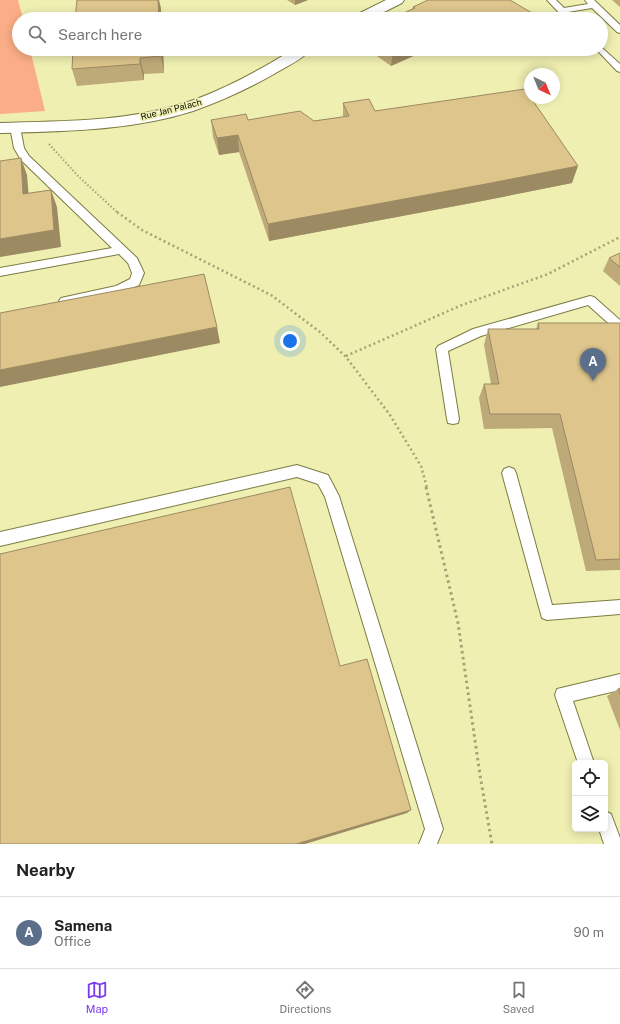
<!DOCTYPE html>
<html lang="en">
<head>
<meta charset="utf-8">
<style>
  :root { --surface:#fff; --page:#f6f6f6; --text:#222; --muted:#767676; --line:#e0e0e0; --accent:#7c3aed }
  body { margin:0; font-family:"Public Sans",sans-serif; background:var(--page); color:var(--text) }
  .controls { position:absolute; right:12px; bottom:12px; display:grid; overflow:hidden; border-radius:6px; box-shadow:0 2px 10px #0003 }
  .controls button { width:36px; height:36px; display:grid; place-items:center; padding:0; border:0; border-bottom:1px solid var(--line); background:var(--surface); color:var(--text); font:20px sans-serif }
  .compass { position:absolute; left:524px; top:68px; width:36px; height:36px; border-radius:50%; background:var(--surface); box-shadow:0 2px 10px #0003; rotate:137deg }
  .you { position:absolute; left:290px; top:341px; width:14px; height:14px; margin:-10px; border:3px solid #fff; border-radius:50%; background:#1a73e8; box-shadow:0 0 0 6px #1a73e833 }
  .badge { display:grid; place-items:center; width:26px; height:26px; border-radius:50%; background:var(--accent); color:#fff; font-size:13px; font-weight:700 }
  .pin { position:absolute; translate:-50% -33px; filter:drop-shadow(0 1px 2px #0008) }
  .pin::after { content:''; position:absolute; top:21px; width:14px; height:12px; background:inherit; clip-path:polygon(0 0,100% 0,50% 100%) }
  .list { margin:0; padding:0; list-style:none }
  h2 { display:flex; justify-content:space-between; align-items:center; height:52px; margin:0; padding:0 16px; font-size:17px }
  h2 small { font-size:13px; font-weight:400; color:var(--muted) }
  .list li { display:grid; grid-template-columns:26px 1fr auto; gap:12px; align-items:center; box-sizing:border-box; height:72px; padding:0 16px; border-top:1px solid var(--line) }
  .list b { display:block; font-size:15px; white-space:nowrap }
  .list p { margin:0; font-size:13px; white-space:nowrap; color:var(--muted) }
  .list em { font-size:13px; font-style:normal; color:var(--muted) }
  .icon { flex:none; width:22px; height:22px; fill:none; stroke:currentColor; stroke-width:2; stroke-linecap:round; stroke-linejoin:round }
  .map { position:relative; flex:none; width:620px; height:844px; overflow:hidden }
  .search { position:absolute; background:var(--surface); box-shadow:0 2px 10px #0003; left:12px; right:12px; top:12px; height:44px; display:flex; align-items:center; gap:10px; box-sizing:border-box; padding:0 14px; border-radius:22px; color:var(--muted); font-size:15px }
  .sheet { height:124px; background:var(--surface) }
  nav { display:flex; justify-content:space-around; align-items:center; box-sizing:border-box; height:56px; border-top:1px solid var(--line); background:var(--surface); font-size:11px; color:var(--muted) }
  nav a { display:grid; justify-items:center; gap:2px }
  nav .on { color:var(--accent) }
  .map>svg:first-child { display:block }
  .green { fill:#faad86 }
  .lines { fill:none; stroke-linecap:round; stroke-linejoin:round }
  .service-casing { stroke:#7c7b42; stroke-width:2 }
  .tertiary-casing { stroke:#7c7b42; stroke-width:2 }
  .path-far2 { stroke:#a3a375; stroke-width:2; stroke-dasharray:1.5 2; stroke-linecap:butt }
  .path-far1 { stroke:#a3a375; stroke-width:2.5; stroke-dasharray:2 3; stroke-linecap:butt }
  .path { stroke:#a3a375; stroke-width:3; stroke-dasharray:2.5 3.5; stroke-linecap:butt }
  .service { fill:#fff; fill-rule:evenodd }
  .tertiary { fill:#fff; fill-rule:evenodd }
  .wall { fill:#bea978 }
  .shaded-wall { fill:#9b8a62 }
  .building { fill:#ddc58c; stroke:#9b8a62 }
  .labels { text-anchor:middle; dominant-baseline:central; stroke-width:3.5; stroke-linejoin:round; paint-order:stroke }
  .far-street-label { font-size:9px; fill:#121100; stroke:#efefb2 }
</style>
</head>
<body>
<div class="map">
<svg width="620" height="844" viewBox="0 0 620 844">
  <rect width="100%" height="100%" fill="#efefb2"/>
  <polygon class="green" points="0,0 18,0 23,19 19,19 19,49 30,49 45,111 0,114"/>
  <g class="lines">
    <g class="service-casing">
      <g id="service">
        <polygon points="547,0 556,0 564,8 588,4 585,0 594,0 620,25 620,33 617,32 592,8 568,12 574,19 565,19"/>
        <polygon points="601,47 620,64 620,72 617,71 596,49 601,49"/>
        <polygon points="15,124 20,127 24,148 29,156 137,258 144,273 139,285 119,294 65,305 61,304 59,301 61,298 116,286 130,279 132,273 128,263 119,254 0,276 0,268 112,248 21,160 14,148 10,127"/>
        <polygon points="590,296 594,297 620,320 620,332 616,330 588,305 481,336 448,351 459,419 458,423 453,424 448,423 447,419 436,349 438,346 473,329"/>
        <polygon points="297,465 328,475 339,496 443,829 437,844 419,844 425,829 325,497 318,484 297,477 0,546 0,532"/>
        <polygon points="509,467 514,469 516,473 552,605 620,600 620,614 547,620 542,618 502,473 504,469"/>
        <polygon points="620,674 620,690 573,701 594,763 578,763 555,695 557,689"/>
        <polygon points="605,811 611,814 620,838 620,844 604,844 599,829 605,829"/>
      </g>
    </g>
    <g class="tertiary-casing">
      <g id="tertiary">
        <polygon points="386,0 404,0 402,3 370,19 352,19 354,16"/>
        <path d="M 294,49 L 311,49 C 305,58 284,68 274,74 C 248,89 221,101 193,111 C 131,131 64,131 0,133 L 0,123 C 60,121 124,122 182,104 C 222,91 258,71 294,49 Z"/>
      </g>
    </g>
    <polyline class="path-far2" points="49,144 78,176 118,213"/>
    <g class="path-far1">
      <polyline points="117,212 142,230 271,295 320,332 346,357 390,415 421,466 427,488"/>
      <polyline points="346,356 462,305 548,274 620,237"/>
    </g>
    <polyline class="path" points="426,487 458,623 480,775 492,844"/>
    <use href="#service" class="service"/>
    <use href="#tertiary" class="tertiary"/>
  </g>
  <g class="wall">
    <polygon points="287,0 308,0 295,5"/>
    <polygon points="428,0 530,19 390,19 412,10 413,7"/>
    <polygon points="612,0 620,0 620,7"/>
    <polygon points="163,49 164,73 144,74 144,80 77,86 72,69"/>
    <polygon points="367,49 429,49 391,66"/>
    <polygon points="343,103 375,111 572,183 482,201 269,241 239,152 219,155 213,137 211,120 314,121 343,117"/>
    <polygon points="620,253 620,286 603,271 609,258"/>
    <polygon points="538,323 620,323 620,570 586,571 552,428 484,429 479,398 484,384 491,384 484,345 488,329 536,329"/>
    <polygon points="620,688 620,730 607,696 618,689"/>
  </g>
  <g class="shaded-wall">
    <polygon points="158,0 159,0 161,8 161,19 159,19"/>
    <polygon points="295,0 308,0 295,5"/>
    <polygon points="476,13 474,19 462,19"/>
    <polygon points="532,13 530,19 518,19"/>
    <polygon points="161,49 163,49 164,73 161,56"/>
    <polygon points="394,49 429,49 391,66 393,50"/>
    <polygon points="140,58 144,74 144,80 140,64"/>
    <polygon points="238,135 239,152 219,155 217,138"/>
    <polygon points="21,158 27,175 30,211 23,194"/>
    <polygon points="578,166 572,183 482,201 269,241 268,224"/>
    <polygon points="51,190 57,207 61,247 0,257 0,239"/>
    <polygon points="217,327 220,343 0,387 0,370"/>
    <polygon points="411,810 407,813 305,844 296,844"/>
  </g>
  <g class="building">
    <polygon points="77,0 158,0 159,19 75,19"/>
    <polygon points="428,0 510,0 532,13 518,19 485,19 476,13 462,19 390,19 415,8 413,7"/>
    <polygon points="73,49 161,49 161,56 140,58 140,64 72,69"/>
    <polygon points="525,89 530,96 530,98 531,98 578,166 486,184 268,224 238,135 217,138 211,120 246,114 248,120 300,111 314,121 349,116 343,103 369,99 375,111"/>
    <polygon points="21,158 23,194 51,190 54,230 0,239 0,161"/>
    <polygon points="620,253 620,267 609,258"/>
    <polygon points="204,274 217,327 0,370 0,313"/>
    <polygon points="538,323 620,323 620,559 596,560 560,414 490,414 484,384 499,384 488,329 539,329"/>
    <polygon points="290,487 340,666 367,659 411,810 296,844 0,844 0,554"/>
    <polygon points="620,688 620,694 618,689"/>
  </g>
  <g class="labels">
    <g class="far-street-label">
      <text transform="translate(171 109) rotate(-14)">Rue Jan Palach</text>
    </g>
  </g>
</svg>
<div class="controls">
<button><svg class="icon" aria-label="locate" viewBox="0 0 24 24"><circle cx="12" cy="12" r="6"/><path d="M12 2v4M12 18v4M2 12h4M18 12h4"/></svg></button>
<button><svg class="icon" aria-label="layers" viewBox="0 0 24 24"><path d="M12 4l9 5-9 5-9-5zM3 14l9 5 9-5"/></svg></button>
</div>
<svg class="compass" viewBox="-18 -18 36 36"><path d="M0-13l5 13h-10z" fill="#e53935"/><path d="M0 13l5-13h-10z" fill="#767676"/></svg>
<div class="you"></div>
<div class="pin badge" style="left:593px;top:381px;background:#5c6f8a">A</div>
<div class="search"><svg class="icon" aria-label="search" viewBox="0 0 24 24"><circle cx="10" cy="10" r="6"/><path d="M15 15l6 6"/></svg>Search here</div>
</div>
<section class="sheet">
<h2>Nearby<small></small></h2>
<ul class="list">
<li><span class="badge" style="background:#5c6f8a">A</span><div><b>Samena</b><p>Office</p></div><em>90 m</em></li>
</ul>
</section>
<nav>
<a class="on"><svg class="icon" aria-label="map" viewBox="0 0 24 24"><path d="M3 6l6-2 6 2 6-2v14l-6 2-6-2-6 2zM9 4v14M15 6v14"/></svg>Map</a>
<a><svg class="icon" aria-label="directions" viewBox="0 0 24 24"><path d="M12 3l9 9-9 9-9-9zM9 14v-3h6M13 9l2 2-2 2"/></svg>Directions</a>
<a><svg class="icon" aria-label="saved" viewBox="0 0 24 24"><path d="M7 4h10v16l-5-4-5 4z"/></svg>Saved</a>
</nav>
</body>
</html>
